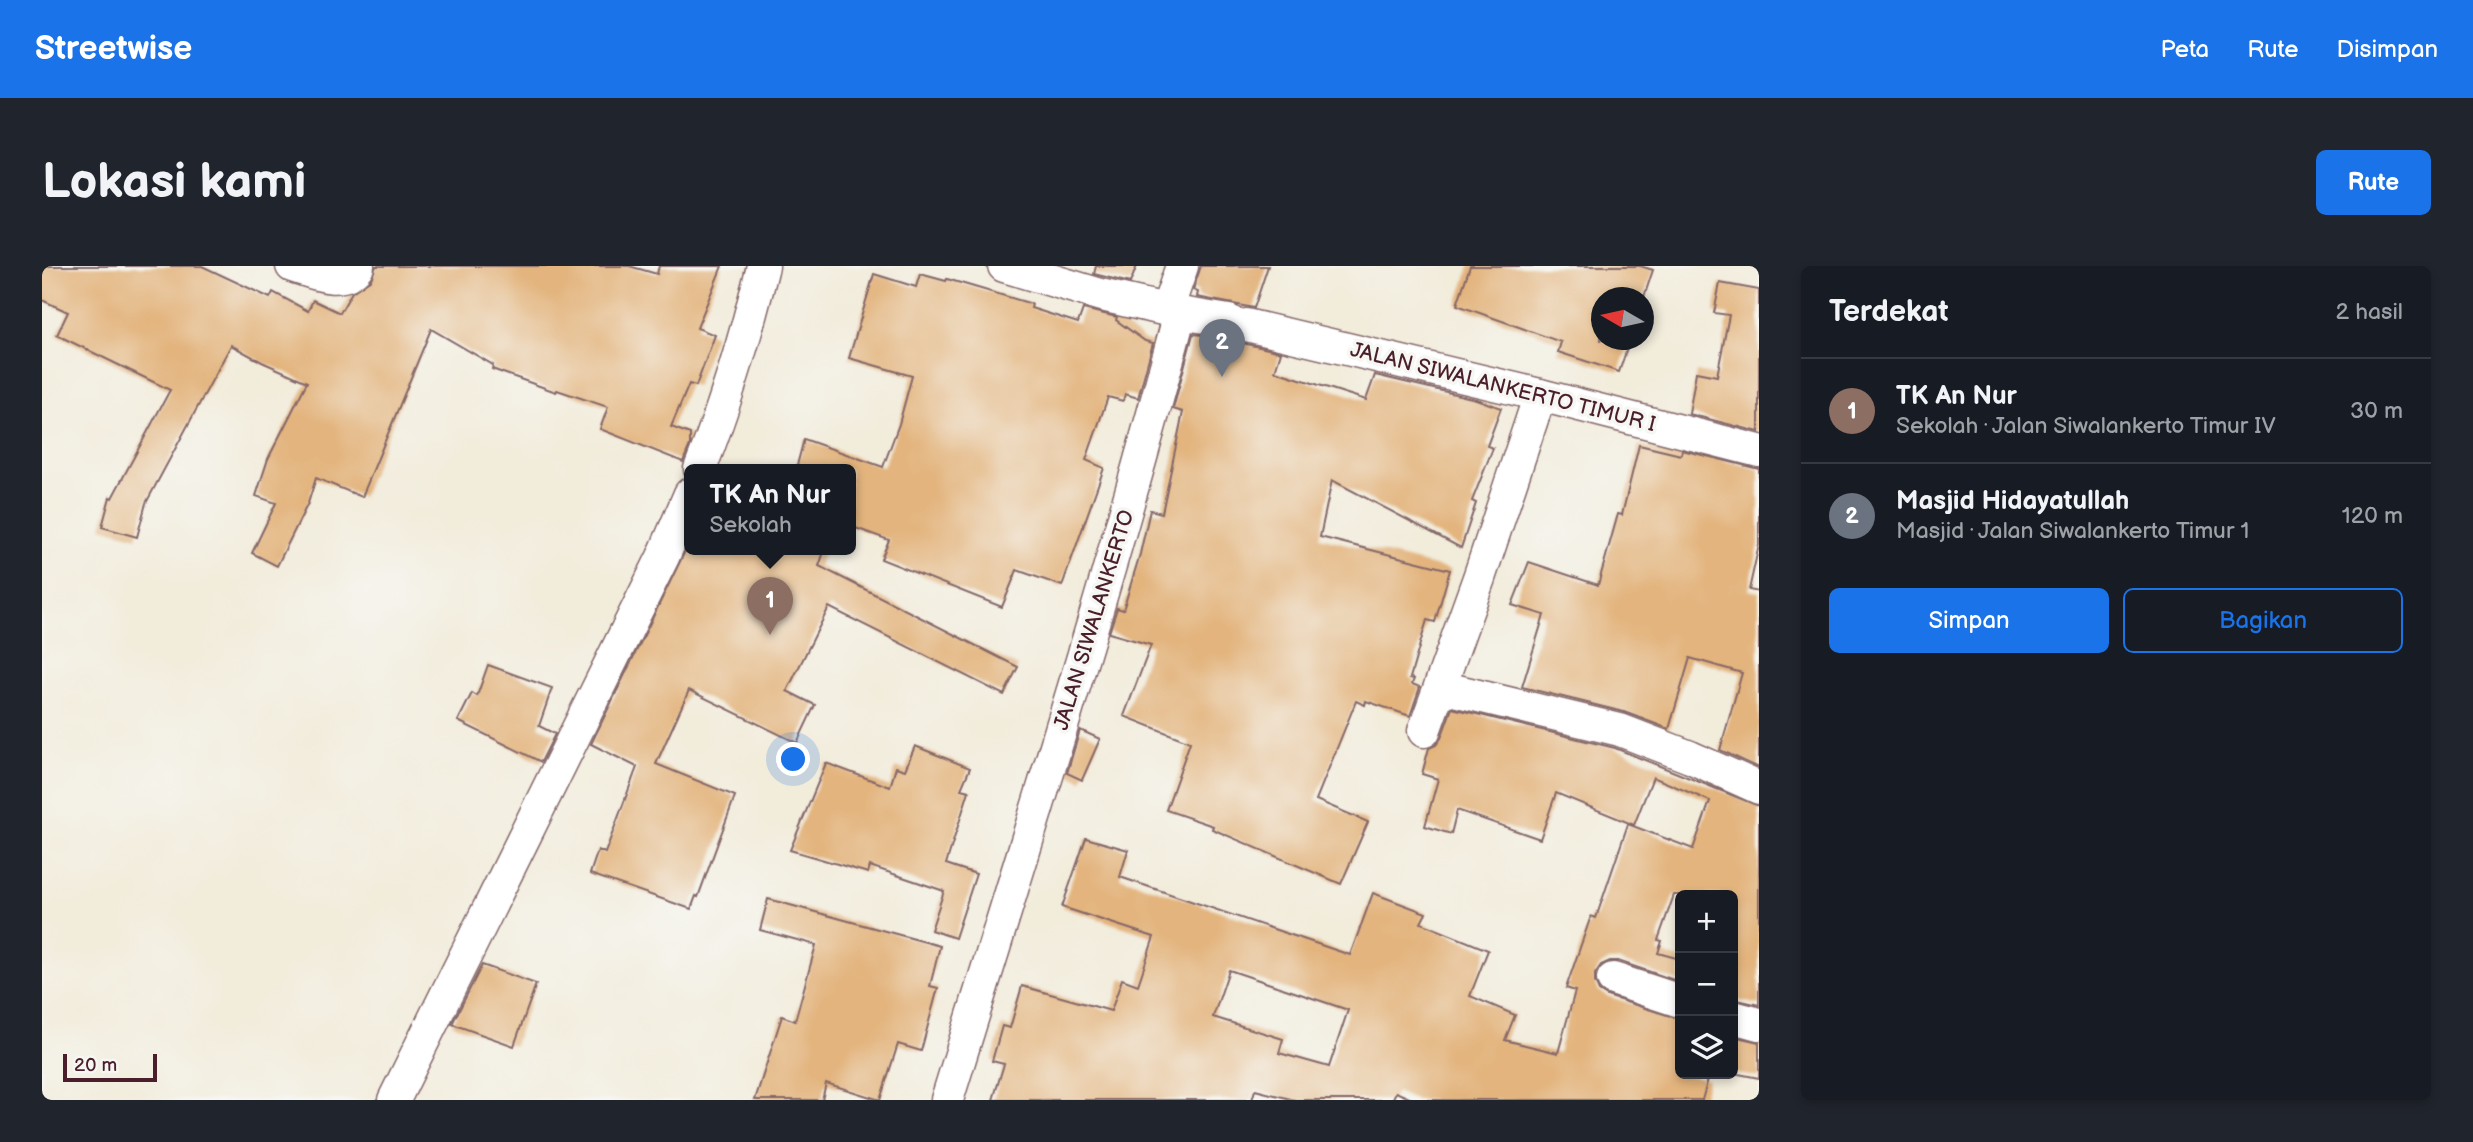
<!DOCTYPE html>
<html lang="id">
<head>
<meta charset="utf-8">
<style>
  :root { --surface:#171b24; --page:#20242c; --text:#f1f3f6; --muted:#9ea1a6; --line:#363941; --accent:#1a73e8 }
  body { margin:0; font-family:"Balsamiq Sans",sans-serif; background:var(--page); color:var(--text) }
  .controls { position:absolute; right:21px; bottom:21px; display:grid; overflow:hidden; border-radius:10px; box-shadow:0 4px 10px #0003 }
  .controls button { width:63px; height:63px; display:grid; place-items:center; padding:0; border:0; border-bottom:2px solid var(--line); background:var(--surface); color:var(--text); font:35px sans-serif }
  .compass { position:absolute; left:1549px; top:21px; width:63px; height:63px; border-radius:50%; background:var(--surface); box-shadow:0 4px 10px #0003; rotate:279deg }
  .scale { position:absolute; left:21px; bottom:18px; width:94px; box-sizing:border-box; padding-left:7px; border:4px solid #4a1f2b; border-top:0; font-size:19px; line-height:24px; white-space:nowrap; color:#4a1f2b; -webkit-text-stroke:5px #f6f6f2; paint-order:stroke }
  .you { position:absolute; left:752px; top:494px; width:24px; height:24px; margin:-18px; border:5px solid #fff; border-radius:50%; background:#1a73e8; box-shadow:0 0 0 10px #1a73e833 }
  .badge { display:grid; place-items:center; width:46px; height:46px; border-radius:50%; background:var(--accent); color:#fff; font-size:23px; font-weight:700 }
  .pin { position:absolute; translate:-50% -58px; filter:drop-shadow(0 2px 4px #0008) }
  .pin::after { content:''; position:absolute; top:37px; width:24px; height:21px; background:inherit; clip-path:polygon(0 0,100% 0,50% 100%) }
  .popup { position:absolute; left:642px; top:198px; width:172px; height:91px; box-sizing:border-box; display:grid; place-content:center; border-radius:10px; background:var(--surface); filter:drop-shadow(0 2px 5px #0005); font-size:23px; white-space:nowrap; color:var(--muted) }
  .popup b { font-size:26px; color:var(--text) }
  .popup::after { content:''; position:absolute; left:50%; top:100%; margin-left:-14px; border:14px solid transparent; border-top-color:var(--surface) }
  .list { margin:0; padding:0; list-style:none }
  h2 { display:flex; justify-content:space-between; align-items:center; height:91px; margin:0; padding:0 28px; font-size:30px }
  h2 small { font-size:23px; font-weight:400; color:var(--muted) }
  .list li { display:grid; grid-template-columns:46px 1fr auto; gap:21px; align-items:center; box-sizing:border-box; height:105px; padding:0 28px; border-top:2px solid var(--line) }
  .list b { display:block; font-size:26px; white-space:nowrap }
  .list p { margin:0; font-size:23px; white-space:nowrap; color:var(--muted) }
  .list em { font-size:23px; font-style:normal; color:var(--muted) }
  .actions { display:flex; gap:14px; padding:21px 28px }
  .actions a { flex:1; padding:16px 0; border:2px solid var(--accent); border-radius:10px; text-align:center; font-size:24px; color:var(--accent) }
  .actions .main { background:var(--accent); color:#fff }
  .icon { flex:none; width:38px; height:38px; fill:none; stroke:currentColor; stroke-width:2; stroke-linecap:round; stroke-linejoin:round }
  .map { position:relative; flex:none; width:1717px; height:834px; overflow:hidden; border-radius:10px }
  header { display:flex; align-items:center; gap:42px; box-sizing:border-box; height:98px; padding:0 35px; background:var(--accent); color:#fff }
  header strong { font-size:33px }
  nav { display:flex; gap:38px; margin-inline-start:auto; font-size:24px }
  .intro { display:flex; align-items:center; justify-content:space-between; box-sizing:border-box; height:168px; padding:0 42px }
  h1 { margin:0; font-size:49px }
  .button { padding:18px 32px; border-radius:10px; background:var(--accent); color:#fff; font-size:24px; font-weight:700 }
  main { display:flex; gap:42px; padding:0 42px }
  aside { flex:1; background:var(--surface); border-radius:10px; box-shadow:0 4px 10px #0003 }
  .map>svg:first-child { display:block }
  .building { fill:#e3b47d; fill-rule:evenodd }
  .lines { fill:none; stroke-linecap:round; stroke-linejoin:round }
  .minor-casing { stroke:#856769; stroke-width:35 }
  .minor { stroke:#fff; stroke-width:32 }
  .labels { text-anchor:middle; dominant-baseline:central; stroke-width:7; stroke-linejoin:round; paint-order:stroke }
  .street-label { font-size:21px; fill:#4a1f2b; stroke:#f6f6f2 }
</style>
</head>
<body>
<header>
<strong>Streetwise</strong>
<nav><a>Peta</a><a>Rute</a><a>Disimpan</a></nav>
</header>
<div class="intro"><h1>Lokasi kami</h1><a class="button">Rute</a></div>
<main>
<div class="map">
<svg width="1717" height="834" viewBox="0 0 1717 834">
  <rect width="100%" height="100%" fill="#f6f6f2"/>
  <filter id="ink" filterUnits="userSpaceOnUse"><feTurbulence type="fractalNoise" baseFrequency=".0143" numOctaves="2"/><feDisplacementMap in="SourceGraphic" scale="14" xChannelSelector="R" yChannelSelector="G"/><feConvolveMatrix kernelMatrix="1 2 1 2 8 2 1 2 1" color-interpolation-filters="sRGB"/></filter>
  <filter id="wash" filterUnits="userSpaceOnUse"><feTurbulence type="fractalNoise" baseFrequency=".00686" numOctaves="4" result="noise"/><feDisplacementMap in="SourceGraphic" scale="28" xChannelSelector="R" yChannelSelector="G"/><feGaussianBlur stdDeviation="1.57" result="paint"/><feColorMatrix in="noise" values="0 0 0 0 0 0 0 0 0 0 0 0 0 0 0 0 0 1.4 0 .05"/><feComposite in="paint" operator="in"/></filter>
  <g filter="url(#wash)">
    <rect width="100%" height="100%" fill="#f2ecdb"/>
    <g id="blocks">
      <g class="building">
        <polygon points="0,0 160,0 228,32 231,26 266,45 271,34 298,47 310,26 329,13 334,0 587,0 615,8 617,0 680,0 655,62 673,69 654,120 647,118 629,161 648,168 648,179 641,196 558,163 566,141 515,124 514,126 450,103 451,99 389,63 320,231 274,212 266,237 235,300 210,287 234,237 214,230 226,193 265,116 220,96 189,79 104,237 95,271 60,261 68,231 70,232 128,124 15,69 26,46 0,34"/>
        <polygon points="1054,0 1095,0 1088,17 1052,8"/>
        <polygon points="1159,0 1226,0 1212,42 1155,31 1156,26 1151,24"/>
        <polygon points="1428,0 1598,0 1611,4 1601,34 1601,32 1559,32 1559,74 1588,74 1577,106 1516,86 1519,76 1415,39"/>
        <polygon points="832,8 874,21 878,8 904,15 905,13 990,38 989,42 1036,57 1041,43 1075,51 1074,54 1103,75 1111,77 1096,132 1083,128 1081,135 1066,131 1044,194 1062,202 1020,320 975,304 960,341 839,293 847,274 808,260 808,203 754,203 762,173 841,201 857,158 870,110 807,92"/>
        <polygon points="1678,17 1717,24 1717,166 1647,148 1654,106 1675,110 1687,49 1672,47"/>
        <polygon points="1151,68 1192,72 1200,77 1239,86 1233,105 1324,134 1333,109 1434,133 1459,142 1445,180 1451,182 1430,235 1434,237 1419,282 1290,214 1278,271 1408,304 1393,356 1385,354 1368,412 1372,413 1370,418 1378,421 1368,450 1324,435 1323,439 1314,435 1274,534 1326,556 1299,618 1170,563 1171,560 1124,544 1148,476 1082,450 1109,379 1067,367 1075,342 1081,344 1098,288 1108,244 1120,247 1141,146 1131,143"/>
        <polygon points="1597,179 1639,189 1640,184 1717,203 1717,279 1707,324 1717,326 1717,502 1678,484 1700,407 1648,392 1627,463 1582,446 1480,421 1502,349 1470,339 1487,296 1556,319 1576,248 1580,249"/>
        <polygon points="644,283 783,283 777,300 976,401 962,429 787,341 745,425 773,439 755,477 647,424 614,498 693,530 656,631 654,630 649,643 548,608 556,584 563,587 595,501 549,478"/>
        <polygon points="446,399 510,422 497,460 513,468 499,496 416,455 430,427 435,430"/>
        <path d="M 1410,442 L 1573,482 L 1717,540 L 1717,739 L 1691,733 L 1691,629 L 1632,629 L 1616,674 L 1620,675 L 1616,687 L 1638,693 L 1638,716 L 1576,695 L 1568,695 L 1559,699 L 1553,708 L 1553,716 L 1557,725 L 1565,730 L 1638,753 L 1638,808 L 1666,813 L 1660,834 L 1372,834 L 1354,826 L 1350,834 L 1253,834 L 1213,824 L 1210,834 L 951,834 L 962,798 L 950,795 L 960,760 L 968,762 L 980,720 L 1069,745 L 1080,713 L 1096,719 L 1112,671 L 1020,641 L 1044,572 L 1086,584 L 1078,611 L 1308,689 L 1331,627 L 1384,647 L 1379,657 L 1446,684 L 1428,730 L 1473,749 L 1463,774 L 1516,787 L 1533,725 L 1524,722 L 1549,650 L 1554,652 L 1586,558 L 1651,583 L 1668,535 L 1611,511 L 1592,559 L 1514,527 L 1498,573 L 1415,544 L 1409,568 L 1383,560 L 1396,513 L 1380,508 L 1387,482 L 1394,479 L 1399,472 ZM 1187,704 L 1306,744 L 1287,801 L 1237,787 L 1241,773 L 1171,751 Z"/>
        <polygon points="1038,464 1058,473 1040,514 1025,507"/>
        <polygon points="873,480 928,502 919,523 927,525 904,598 934,608 913,672 889,664 902,625 828,600 826,607 748,584 784,497 848,521 854,501 863,504"/>
        <polygon points="726,633 898,680 888,720 896,722 879,785 856,778 838,834 784,817 780,834 713,834 740,750 753,755 774,679 718,664"/>
        <polygon points="440,699 494,718 472,780 410,758"/>
        <polygon points="1691,770 1717,776 1717,812 1691,807"/>
      </g>
    </g>
  </g>
  <g filter="url(#ink)">
    <use href="#blocks" fill-opacity="0" stroke="#856769" stroke-width="2"/>
    <g class="lines">
      <g class="minor-casing">
        <g id="minor">
          <path d="M 250,0 C 270,6 300,21 316,0"/>
          <polyline points="1125,44 1140,0"/>
          <polyline points="1138,47 1187,55"/>
          <polyline points="1204,59 1498,129 1717,185"/>
          <path d="M 658,203 C 684,137 704,69 721,0"/>
          <polyline points="1399,421 1578,464 1648,491 1717,522"/>
          <polyline points="1382,465 1437,312 1498,129"/>
          <polyline points="1571,713 1638,735"/>
          <polyline points="1691,751 1717,758"/>
          <polyline points="352,834 621,291 648,228"/>
          <path d="M 905,834 C 985,573 1069,312 1138,47 L 1059,29 L 962,0"/>
        </g>
      </g>
      <use href="#minor" class="minor"/>
    </g>
  </g>
  <g class="labels">
    <g class="street-label">
      <text transform="translate(1461 121) rotate(14)">JALAN SIWALANKERTO TIMUR I</text>
      <text transform="translate(1052 354) rotate(-73)">JALAN SIWALANKERTO</text>
    </g>
  </g>
</svg>
<div class="controls">
<button>+</button>
<button>−</button>
<button><svg class="icon" aria-label="layers" viewBox="0 0 24 24"><path d="M12 4l9 5-9 5-9-5zM3 14l9 5 9-5"/></svg></button>
</div>
<svg class="compass" viewBox="-18 -18 36 36"><path d="M0-13l5 13h-10z" fill="#e53935"/><path d="M0 13l5-13h-10z" fill="#9ea1a6"/></svg>
<div class="scale">20 m</div>
<div class="you"></div>
<div class="pin badge" style="left:728px;top:369px;background:#8d6e63">1</div>
<div class="popup"><b>TK An Nur</b>Sekolah</div>
<div class="pin badge" style="left:1180px;top:111px;background:#6b7280">2</div>
</div>
<aside>
<h2>Terdekat<small>2 hasil</small></h2>
<ul class="list">
<li><span class="badge" style="background:#8d6e63">1</span><div><b>TK An Nur</b><p>Sekolah · Jalan Siwalankerto Timur IV</p></div><em>30 m</em></li>
<li><span class="badge" style="background:#6b7280">2</span><div><b>Masjid Hidayatullah</b><p>Masjid · Jalan Siwalankerto Timur 1</p></div><em>120 m</em></li>
</ul>
<div class="actions"><a class="main">Simpan</a><a>Bagikan</a></div>
</aside>
</main>
</body>
</html>
